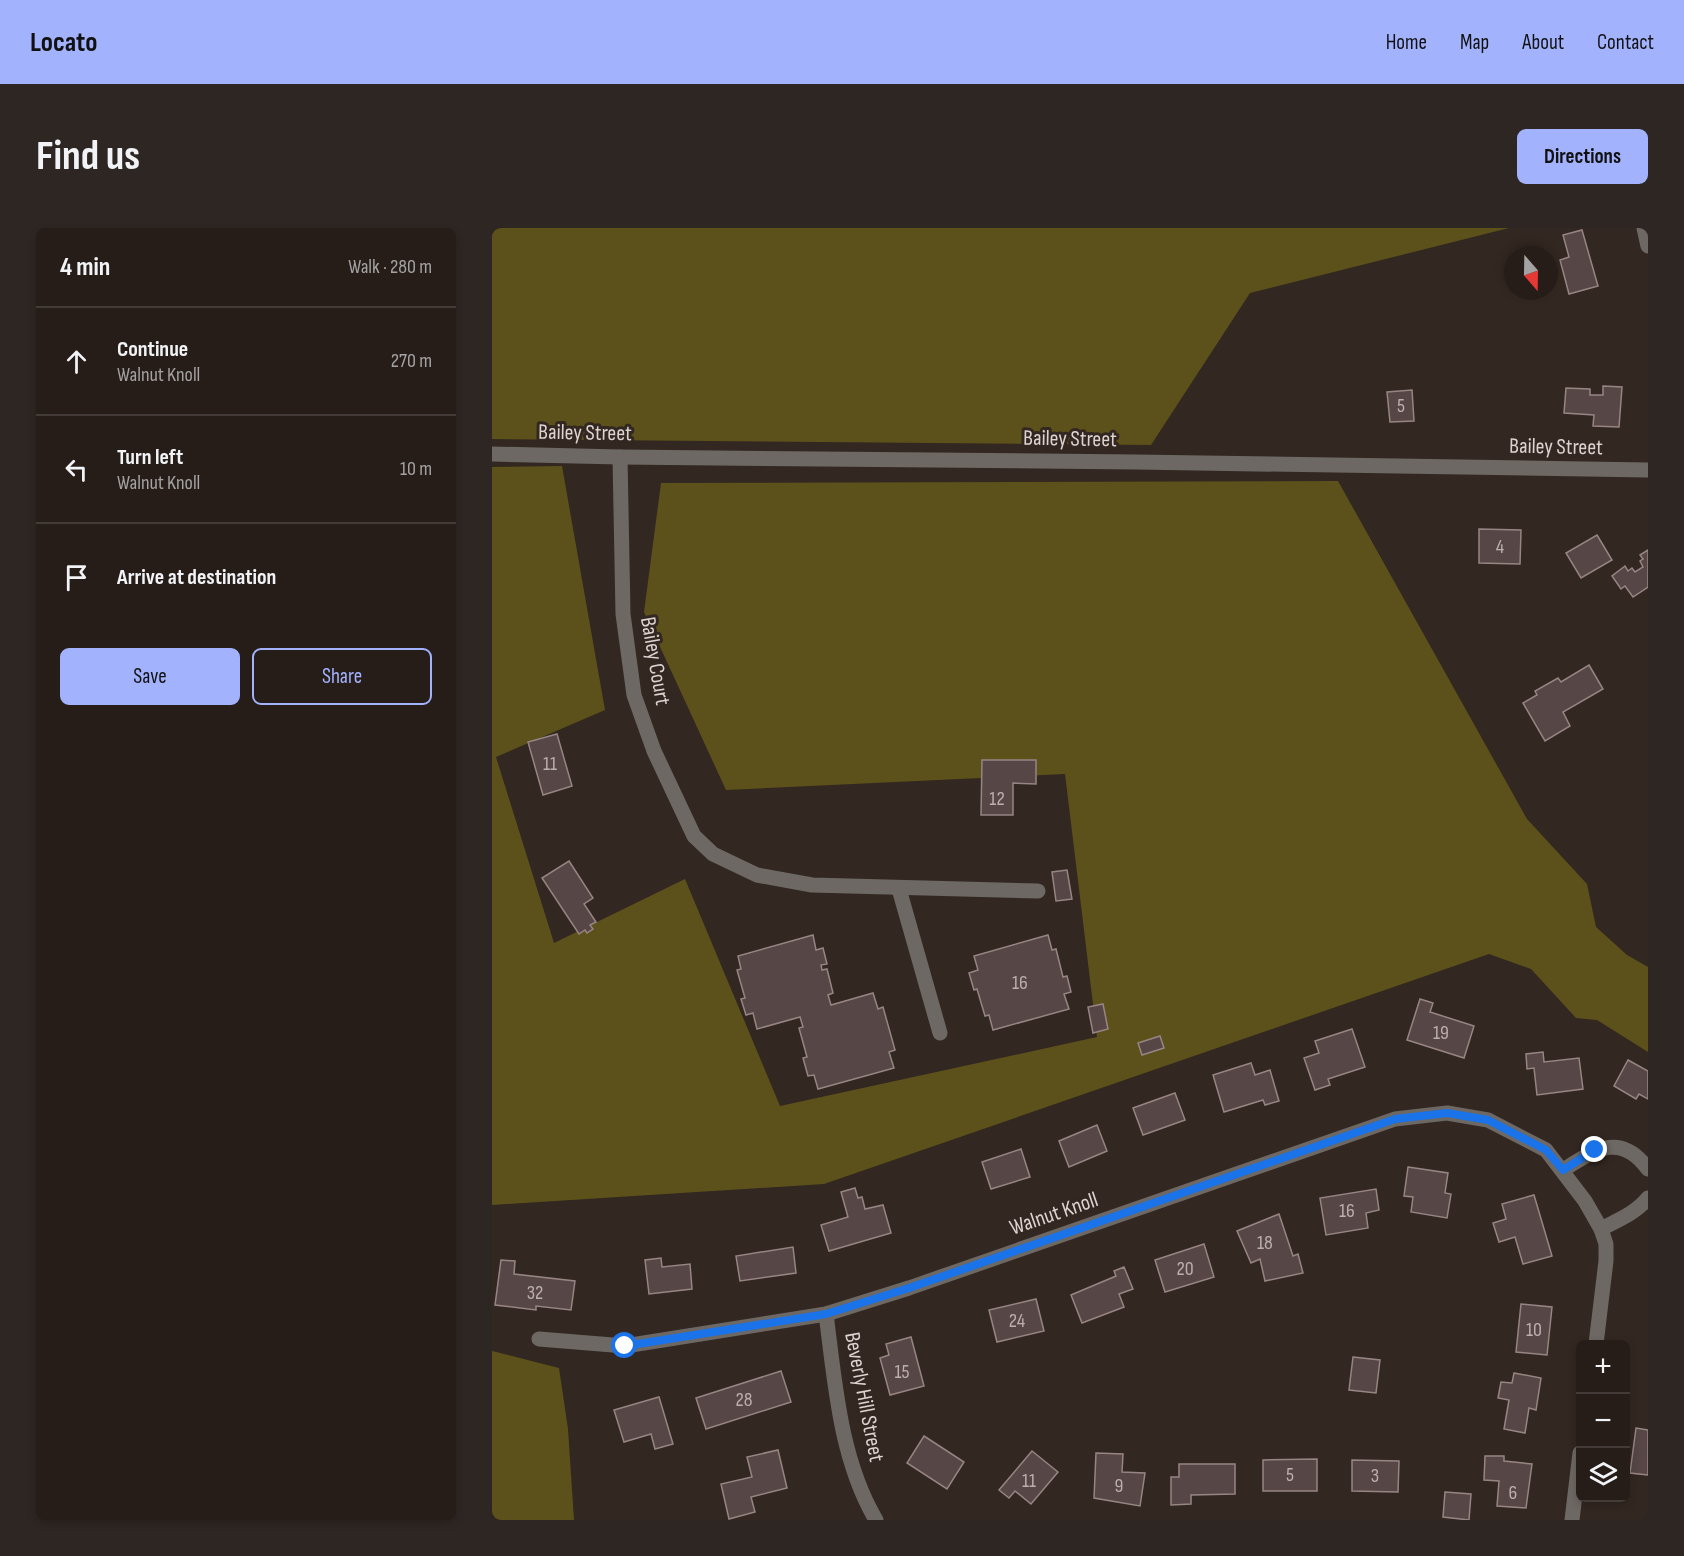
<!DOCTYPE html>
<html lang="en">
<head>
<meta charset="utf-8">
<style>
  :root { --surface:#261d19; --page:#2e2622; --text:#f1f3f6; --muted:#a4a2a2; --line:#423b38; --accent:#a2b2fd }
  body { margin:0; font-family:"Sofia Sans Condensed",sans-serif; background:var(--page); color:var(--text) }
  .controls { position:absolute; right:18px; bottom:18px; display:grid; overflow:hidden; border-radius:9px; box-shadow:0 3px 9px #0003 }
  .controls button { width:54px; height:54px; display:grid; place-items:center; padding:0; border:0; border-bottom:2px solid var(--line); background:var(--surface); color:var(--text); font:30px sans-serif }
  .compass { position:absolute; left:1012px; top:18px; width:54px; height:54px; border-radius:50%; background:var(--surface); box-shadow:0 3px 9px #0003; rotate:160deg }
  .stop { position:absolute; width:18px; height:18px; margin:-14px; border:4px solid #1a73e8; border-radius:50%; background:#fff }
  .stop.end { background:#1a73e8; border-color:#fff; box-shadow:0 2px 6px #0008 }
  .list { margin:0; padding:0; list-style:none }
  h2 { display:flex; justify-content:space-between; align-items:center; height:78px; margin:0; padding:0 24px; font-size:26px }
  h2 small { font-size:20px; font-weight:400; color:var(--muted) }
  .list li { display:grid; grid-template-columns:39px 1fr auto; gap:18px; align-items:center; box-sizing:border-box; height:108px; padding:0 24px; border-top:2px solid var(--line) }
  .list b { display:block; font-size:22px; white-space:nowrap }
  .list p { margin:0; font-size:20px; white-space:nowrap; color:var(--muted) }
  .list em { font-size:20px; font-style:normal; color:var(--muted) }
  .actions { display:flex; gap:12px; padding:18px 24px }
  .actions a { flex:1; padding:14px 0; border:2px solid var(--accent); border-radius:9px; text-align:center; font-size:21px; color:var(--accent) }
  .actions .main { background:var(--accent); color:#111 }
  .icon { flex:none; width:33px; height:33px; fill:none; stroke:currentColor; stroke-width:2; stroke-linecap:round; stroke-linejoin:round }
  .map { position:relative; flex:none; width:1156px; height:1292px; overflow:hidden; border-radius:9px }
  header { display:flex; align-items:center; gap:36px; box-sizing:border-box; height:84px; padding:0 30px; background:var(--accent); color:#111 }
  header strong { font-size:28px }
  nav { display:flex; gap:33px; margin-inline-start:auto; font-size:21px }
  .intro { display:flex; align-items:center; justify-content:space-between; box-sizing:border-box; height:144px; padding:0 36px }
  h1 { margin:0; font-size:42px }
  .button { padding:15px 27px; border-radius:9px; background:var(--accent); color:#111; font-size:21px; font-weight:700 }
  main { display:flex; gap:36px; padding:0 36px }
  aside { flex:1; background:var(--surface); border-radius:9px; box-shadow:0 3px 9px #0003 }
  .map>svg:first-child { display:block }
  .forest { fill:#5c511a }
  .building { fill:#564646; stroke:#978584; stroke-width:1.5 }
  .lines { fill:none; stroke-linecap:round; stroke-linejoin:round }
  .minor { stroke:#6d6863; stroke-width:15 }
  .route { stroke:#1a73e8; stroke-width:8 }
  .labels { text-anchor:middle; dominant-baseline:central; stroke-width:6; stroke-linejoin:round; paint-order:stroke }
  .number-label { font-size:20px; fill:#bbb0ae }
  .street-label { font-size:22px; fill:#ddd4d1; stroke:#332721 }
</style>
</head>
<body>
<header>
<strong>Locato</strong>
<nav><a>Home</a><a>Map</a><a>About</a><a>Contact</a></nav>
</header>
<div class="intro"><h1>Find us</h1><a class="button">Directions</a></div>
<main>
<aside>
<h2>4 min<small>Walk · 280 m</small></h2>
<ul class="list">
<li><svg class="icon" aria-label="ahead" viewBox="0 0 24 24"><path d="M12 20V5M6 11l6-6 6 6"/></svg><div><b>Continue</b><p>Walnut Knoll</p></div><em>270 m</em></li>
<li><svg class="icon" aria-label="left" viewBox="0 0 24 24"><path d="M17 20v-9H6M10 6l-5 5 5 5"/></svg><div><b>Turn left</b><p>Walnut Knoll</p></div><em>10 m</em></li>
<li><svg class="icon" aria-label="arrive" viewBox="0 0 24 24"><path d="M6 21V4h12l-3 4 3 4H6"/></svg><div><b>Arrive at destination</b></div></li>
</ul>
<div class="actions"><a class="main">Save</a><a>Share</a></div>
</aside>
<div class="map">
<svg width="1156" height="1292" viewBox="0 0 1156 1292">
  <rect width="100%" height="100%" fill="#332721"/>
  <g class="forest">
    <polygon points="0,0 1017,0 758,65 659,217 0,211"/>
    <polygon points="70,238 113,482 4,529 62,715 193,651 288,878 605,809 573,546 234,562 152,384 169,255 846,253 1035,591 1095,656 1104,699 1135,727 1156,739 1156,824 1105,792 1084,790 1039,741 997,726 332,956 0,977 0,239"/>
    <polygon points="0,1123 67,1140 76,1201 82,1292 0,1292"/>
  </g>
  <g class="building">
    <polygon points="1090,2 1106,58 1077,66 1068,32 1077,29 1071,7"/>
    <polygon points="1111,158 1130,159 1127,199 1101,198 1102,187 1072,185 1074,160 1098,161 1098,167 1111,167"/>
    <polygon points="920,162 922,193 898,194 895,164"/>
    <polygon points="987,301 1029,302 1028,336 987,335"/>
    <polygon points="1105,307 1120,332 1089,350 1074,325"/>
    <polygon points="1156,322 1156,359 1141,369 1133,358 1129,361 1120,348 1133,338 1136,343 1140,340 1143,344 1151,339 1148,333 1151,331 1148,327"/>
    <polygon points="1097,437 1111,461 1071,484 1078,498 1053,513 1031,475 1045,467 1043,463 1066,450 1069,454"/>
    <polygon points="65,506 80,558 51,567 36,514"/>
    <polygon points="490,532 544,532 544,556 521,555 521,587 489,587"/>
    <polygon points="77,633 101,670 92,676 104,694 98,697 101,701 95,705 93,702 87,706 50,650"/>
    <polygon points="575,642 580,671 564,673 560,644"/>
    <polygon points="321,707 324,722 331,720 335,736 329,737 330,742 335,741 341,765 336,767 339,777 381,765 386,781 391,779 403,822 397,824 402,840 326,861 322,847 316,848 311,830 315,829 307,800 311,799 308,789 265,801 261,785 254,787 249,771 253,770 245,742 249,741 246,728"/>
    <polygon points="556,707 560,722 564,721 571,749 575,748 579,764 572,766 577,781 501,802 497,787 493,788 485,761 482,762 477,745 486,742 482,728"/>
    <polygon points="928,771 941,775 938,784 982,798 972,830 915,812"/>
    <polygon points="611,776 616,801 601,805 596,779"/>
    <polygon points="860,801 873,839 836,851 838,857 823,862 812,830 827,825 823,813"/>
    <polygon points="668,808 672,820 650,827 646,815"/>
    <polygon points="1051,824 1052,834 1087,830 1091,861 1045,867 1042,840 1035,841 1034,826"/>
    <polygon points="1136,832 1156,843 1156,871 1147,866 1144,871 1122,858"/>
    <polygon points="759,835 763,847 778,842 787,873 773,877 771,872 732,884 721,847"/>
    <polygon points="683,865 693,892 651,907 641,880"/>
    <polygon points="605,897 615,923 577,939 567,913"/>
    <polygon points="529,921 538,949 499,961 490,934"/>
    <polygon points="916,939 956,945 953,965 959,966 955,990 919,984 921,969 912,968"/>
    <polygon points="363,960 366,970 370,969 373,981 391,977 399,1005 337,1023 329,997 356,989 349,964"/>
    <polygon points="884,961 887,982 874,985 876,1000 834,1007 828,970"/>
    <polygon points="1042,967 1060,1028 1031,1036 1023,1009 1007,1014 1001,995 1014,991 1010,976"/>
    <polygon points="787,986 801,1028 806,1026 811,1045 773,1053 768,1031 759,1035 745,1003"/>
    <polygon points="712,1016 722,1049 673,1064 663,1032"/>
    <polygon points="301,1019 304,1045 248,1053 244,1028"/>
    <polygon points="169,1030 170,1039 198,1036 200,1061 157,1066 153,1032"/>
    <polygon points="9,1032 23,1033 22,1046 83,1053 79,1082 44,1078 44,1082 3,1077"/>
    <polygon points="632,1039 641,1061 627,1066 632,1079 590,1095 579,1067 624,1048 622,1043"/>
    <polygon points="544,1071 552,1103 505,1114 497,1082"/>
    <polygon points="1029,1076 1060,1079 1055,1127 1024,1124"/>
    <polygon points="419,1109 432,1158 398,1167 388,1130 397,1127 394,1116"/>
    <polygon points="861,1129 888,1132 884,1165 857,1162"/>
    <polygon points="289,1143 299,1174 214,1201 204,1170"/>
    <polygon points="1022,1145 1049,1150 1044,1182 1037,1180 1033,1205 1012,1201 1017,1172 1006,1170 1009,1154 1020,1155"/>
    <polygon points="167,1169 181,1216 163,1221 159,1206 132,1214 122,1182"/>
    <polygon points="1144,1200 1156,1202 1156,1247 1138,1245"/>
    <polygon points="432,1208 472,1234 455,1261 415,1235"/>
    <polygon points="286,1222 295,1260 259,1269 263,1284 237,1291 229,1256 260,1249 255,1229"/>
    <polygon points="540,1223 566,1244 539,1276 523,1263 517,1270 507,1262"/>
    <polygon points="604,1225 631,1226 630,1244 653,1245 648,1278 602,1270"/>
    <polygon points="993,1228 1012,1228 1012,1233 1040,1236 1034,1280 1005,1278 1007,1253 992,1252"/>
    <polygon points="825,1231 825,1263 771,1263 771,1232"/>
    <polygon points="860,1232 907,1233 906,1264 860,1263"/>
    <polygon points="687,1236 743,1236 743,1266 699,1267 699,1276 679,1277 679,1249 687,1249"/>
    <polygon points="953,1264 979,1266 977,1292 951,1289"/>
  </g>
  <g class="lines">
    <g class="minor">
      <polyline points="1152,0 1156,18"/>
      <polyline points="0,226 128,229 644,234 1156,242"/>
      <polyline points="128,229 131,386 142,467 162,523 202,608 221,626 265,647 320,657 546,663"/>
      <polyline points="407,661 448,805"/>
      <path d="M 1071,942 C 1103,922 1128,903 1156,941"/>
      <path d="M 1109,1001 C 1126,992 1144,985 1156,970"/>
      <path d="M 334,1086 C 343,1155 348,1231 384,1292"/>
      <polyline points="47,1111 133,1118 334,1086 417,1060 903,891 955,885 996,892 1054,922 1093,973 1109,1001 1114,1016 1114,1033 1104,1116"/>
      <polyline points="1080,1292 1088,1225"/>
    </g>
  </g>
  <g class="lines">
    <polyline class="route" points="133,1118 334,1086 417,1060 903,891 955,885 996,892 1054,922 1071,942 1103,922"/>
  </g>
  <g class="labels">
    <g class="number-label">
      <text x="909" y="178">5</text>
      <text x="1008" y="319">4</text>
      <text x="58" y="536">11</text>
      <text x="505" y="571">12</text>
      <text x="528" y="755">16</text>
      <text x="949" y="805">19</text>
      <text x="855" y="983">16</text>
      <text x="773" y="1015">18</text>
      <text x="693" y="1041">20</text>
      <text x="43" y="1065">32</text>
      <text x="525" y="1093">24</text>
      <text x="1042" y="1102">10</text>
      <text x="410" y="1144">15</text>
      <text x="252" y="1172">28</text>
      <text x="798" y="1247">5</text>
      <text x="883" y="1248">3</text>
      <text x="537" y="1253">11</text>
      <text x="627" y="1258">9</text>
      <text x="1021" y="1265">6</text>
    </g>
    <g class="street-label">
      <text transform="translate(93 205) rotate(1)">Bailey Street</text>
      <text transform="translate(578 211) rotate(1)">Bailey Street</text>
      <text transform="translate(1064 219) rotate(1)">Bailey Street</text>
      <text transform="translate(163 433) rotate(80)">Bailey Court</text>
      <text transform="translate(562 986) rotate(-19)">Walnut Knoll</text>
      <text transform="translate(372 1169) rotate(79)">Beverly Hill Street</text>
    </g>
  </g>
</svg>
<div class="controls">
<button>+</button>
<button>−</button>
<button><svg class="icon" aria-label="layers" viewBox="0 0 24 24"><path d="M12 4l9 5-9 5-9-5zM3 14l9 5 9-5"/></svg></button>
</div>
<svg class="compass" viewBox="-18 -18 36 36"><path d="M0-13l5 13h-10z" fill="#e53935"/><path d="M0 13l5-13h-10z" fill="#a4a2a2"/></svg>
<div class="stop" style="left:133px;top:1118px"></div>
<div class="stop end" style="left:1103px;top:922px"></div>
</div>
</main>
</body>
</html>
